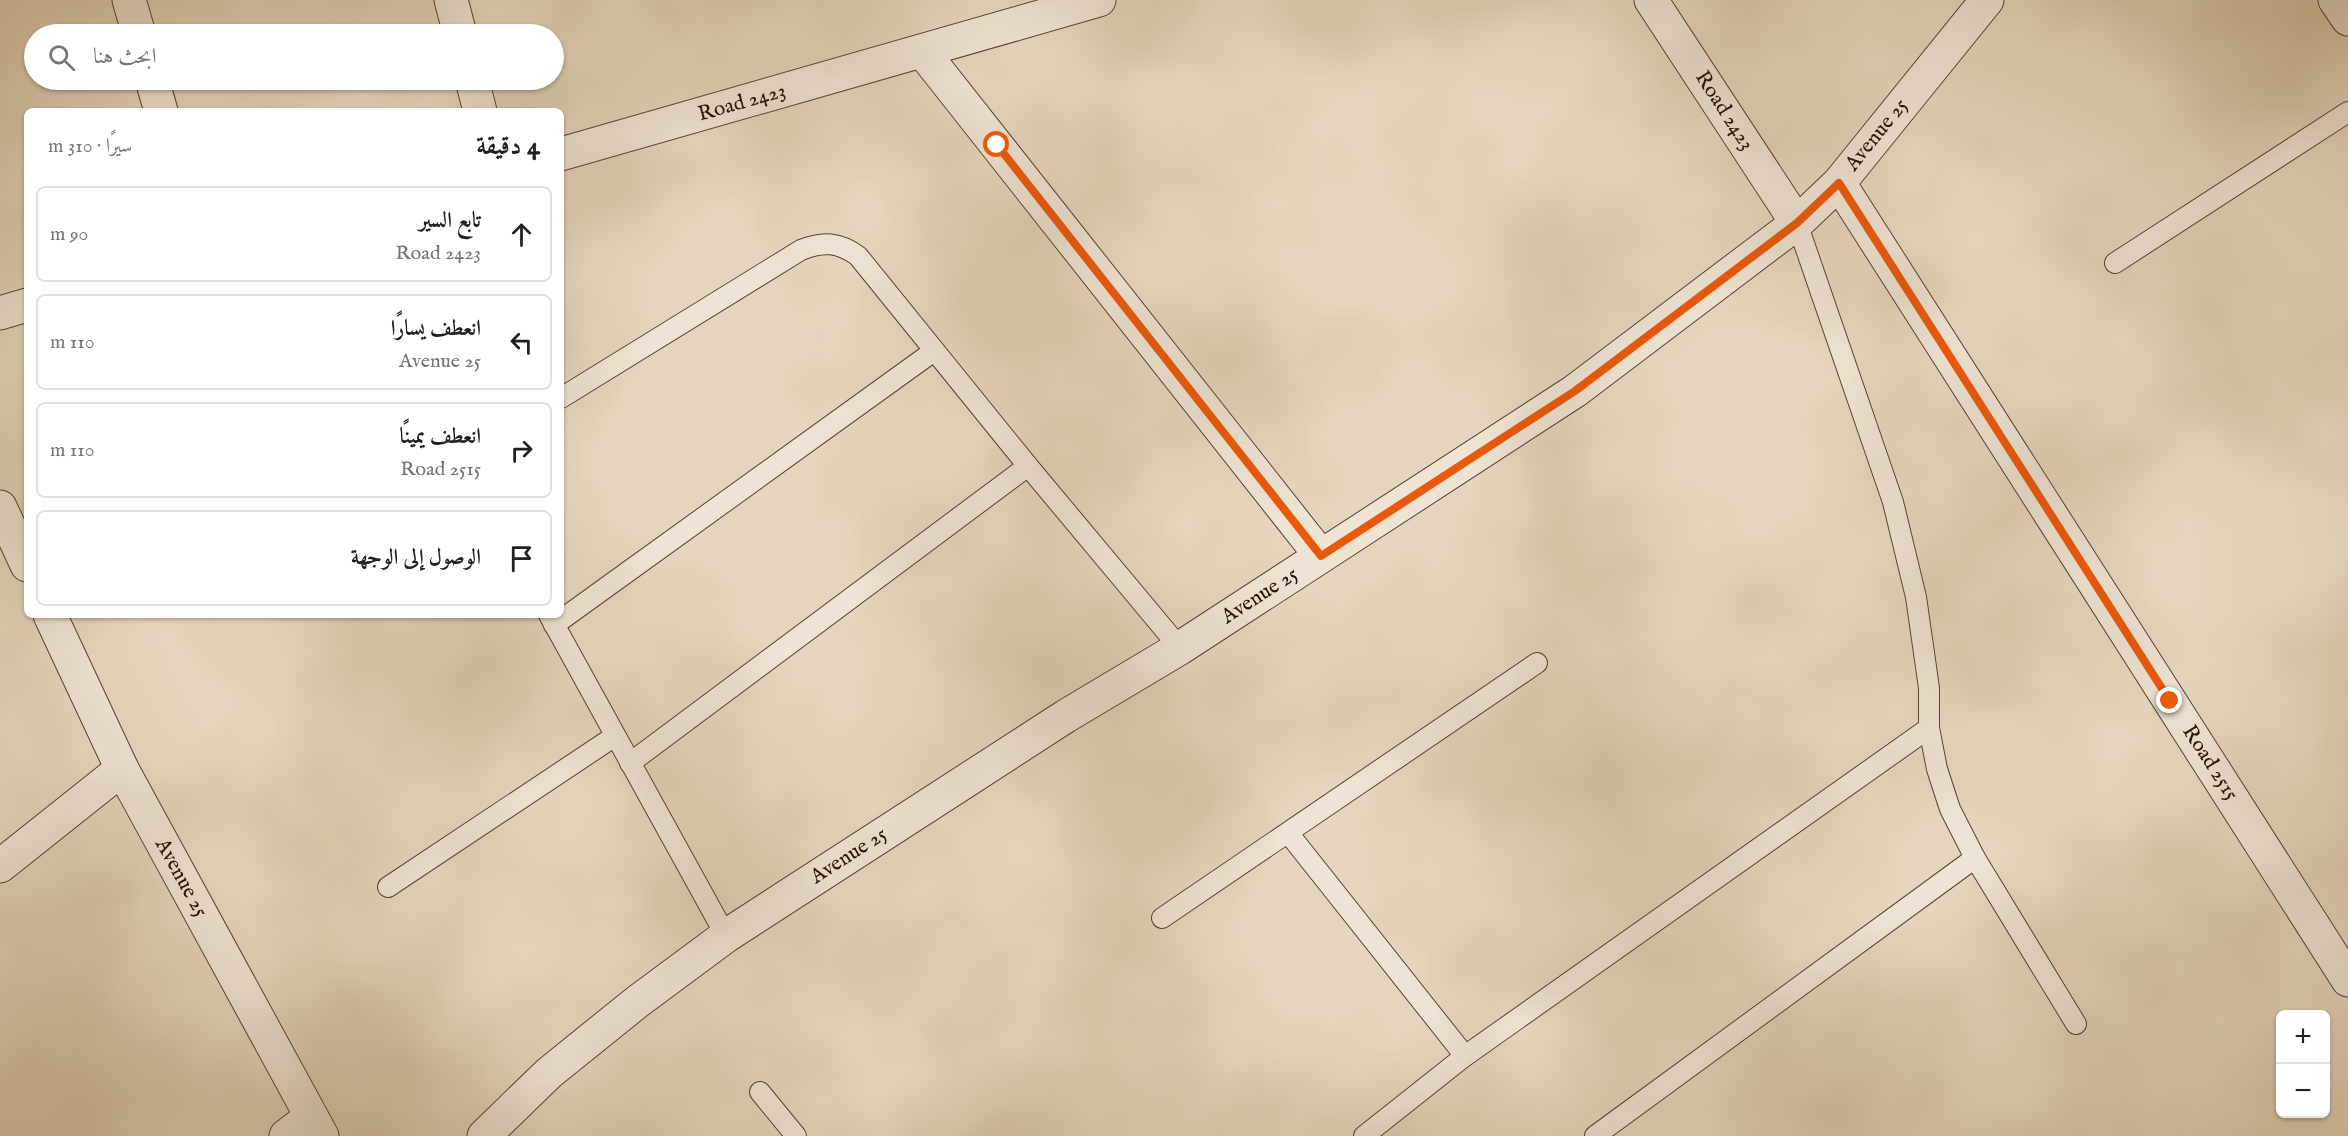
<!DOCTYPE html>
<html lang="ar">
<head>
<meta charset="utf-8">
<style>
  :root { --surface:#fff; --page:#f2f2f2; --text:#202124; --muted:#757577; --line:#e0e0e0 }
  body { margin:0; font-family:"IM FELL English",Amiri,serif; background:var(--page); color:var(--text); direction:rtl }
  .controls { position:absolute; right:18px; bottom:18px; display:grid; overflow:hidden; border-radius:9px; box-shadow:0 2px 4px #0004 }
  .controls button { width:54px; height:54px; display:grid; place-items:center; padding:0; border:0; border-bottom:2px solid var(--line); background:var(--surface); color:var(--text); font:30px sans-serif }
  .stop { position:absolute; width:18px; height:18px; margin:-14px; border:4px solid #ea580c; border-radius:50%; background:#fff }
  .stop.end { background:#ea580c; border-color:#fff; box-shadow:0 2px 6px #0008 }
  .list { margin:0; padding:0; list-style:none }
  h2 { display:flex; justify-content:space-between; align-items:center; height:78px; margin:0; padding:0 24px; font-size:26px }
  h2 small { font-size:20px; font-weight:400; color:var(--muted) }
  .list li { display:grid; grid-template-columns:39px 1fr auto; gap:18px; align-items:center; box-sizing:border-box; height:96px; margin:0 12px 12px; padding:0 12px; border:2px solid var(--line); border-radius:9px }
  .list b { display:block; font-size:22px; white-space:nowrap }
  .list p { margin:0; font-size:20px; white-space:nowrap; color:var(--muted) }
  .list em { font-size:20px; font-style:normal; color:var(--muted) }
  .icon { flex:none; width:33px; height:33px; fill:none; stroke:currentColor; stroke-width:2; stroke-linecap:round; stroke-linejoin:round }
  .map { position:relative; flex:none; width:2348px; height:1136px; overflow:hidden; direction:ltr }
  .search { position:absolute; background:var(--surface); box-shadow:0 2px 4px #0004; left:24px; top:24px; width:540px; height:66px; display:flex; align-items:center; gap:15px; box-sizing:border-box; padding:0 21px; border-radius:33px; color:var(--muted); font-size:22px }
  .panel { position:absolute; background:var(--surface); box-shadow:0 2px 4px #0004; left:24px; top:108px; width:540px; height:510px; border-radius:9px; direction:rtl }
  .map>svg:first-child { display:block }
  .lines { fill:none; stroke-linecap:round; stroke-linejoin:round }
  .lane-casing { stroke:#574231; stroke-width:22 }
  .street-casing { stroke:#574231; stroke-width:35 }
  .lane { stroke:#ede4d3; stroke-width:20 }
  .street { stroke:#ede4d3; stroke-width:33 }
  .route { stroke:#ea580c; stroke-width:8 }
  .labels { text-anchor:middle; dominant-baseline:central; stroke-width:4.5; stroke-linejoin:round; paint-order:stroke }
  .street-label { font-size:21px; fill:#281003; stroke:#ede4d3 }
</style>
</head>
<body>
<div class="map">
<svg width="2348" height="1136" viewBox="0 0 2348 1136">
  <rect width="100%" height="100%" fill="#e4d6bc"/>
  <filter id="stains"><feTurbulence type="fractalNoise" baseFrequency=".00333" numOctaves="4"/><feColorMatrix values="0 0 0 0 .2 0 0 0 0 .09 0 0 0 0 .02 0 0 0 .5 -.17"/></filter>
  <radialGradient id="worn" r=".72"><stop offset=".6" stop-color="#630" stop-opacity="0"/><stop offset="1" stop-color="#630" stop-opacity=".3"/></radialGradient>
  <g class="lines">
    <g class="lane-casing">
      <g id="lane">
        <polyline points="1797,223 1893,502 1916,597 1929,688 1929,728 1937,769 1950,809 1975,858 2076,1024"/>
        <polyline points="2115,263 2348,112"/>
        <path d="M 561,398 L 801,250 C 823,241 839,242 858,256 L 1028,466 L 1180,648"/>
        <polyline points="549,615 726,936"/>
        <polyline points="554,625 934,351"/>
        <polyline points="630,763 1028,466"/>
        <polyline points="1289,834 1465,1056"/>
        <polyline points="388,887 615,736"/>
        <polyline points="1162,918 1537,663"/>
        <polyline points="760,1092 796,1136"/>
        <polyline points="1364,1136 1465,1056 1929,728"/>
        <polyline points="1595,1136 1975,858"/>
      </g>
    </g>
    <g class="street-casing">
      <g id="street">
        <polyline points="129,0 139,34"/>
        <polyline points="451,0 460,34"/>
        <polyline points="1651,0 1797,223"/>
        <polyline points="2335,0 2348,19"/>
        <polyline points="923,52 1321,556"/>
        <polyline points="152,80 161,111"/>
        <polyline points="472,80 480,111"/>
        <polyline points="561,154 1099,0"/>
        <polyline points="1839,183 2348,980"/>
        <polyline points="0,313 27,305"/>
        <polyline points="0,507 27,565"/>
        <polyline points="50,615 122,769 322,1136"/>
        <polyline points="0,866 122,769"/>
        <polyline points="286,1136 311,1117"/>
        <polyline points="484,1136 549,1073 637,1002 726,936 1066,716 1180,648 1575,391 1797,223 1839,183 1987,0"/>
      </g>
    </g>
    <use href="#lane" class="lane"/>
    <use href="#street" class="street"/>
  </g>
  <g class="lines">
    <polyline class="route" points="997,145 1321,556 1575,391 1797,223 1839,183 2170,701"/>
  </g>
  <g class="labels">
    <g class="street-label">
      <text transform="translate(742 103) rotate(-16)">Road 2423</text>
      <text transform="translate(1724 111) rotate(57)">Road 2423</text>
      <text transform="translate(1877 135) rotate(-51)">Avenue 25</text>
      <text transform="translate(1260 596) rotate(-33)">Avenue 25</text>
      <text transform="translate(2210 763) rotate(57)">Road 2515</text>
      <text transform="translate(849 856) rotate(-33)">Avenue 25</text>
      <text transform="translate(181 878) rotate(61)">Avenue 25</text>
    </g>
  </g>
  <rect width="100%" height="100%" filter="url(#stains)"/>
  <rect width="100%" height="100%" fill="url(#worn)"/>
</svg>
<div class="controls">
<button>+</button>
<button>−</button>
</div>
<div class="stop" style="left:997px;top:145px"></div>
<div class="stop end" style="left:2170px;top:701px"></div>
<div class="search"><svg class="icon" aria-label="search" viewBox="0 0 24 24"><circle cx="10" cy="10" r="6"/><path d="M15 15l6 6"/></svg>ابحث هنا</div>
<section class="panel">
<h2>4 دقيقة<small>سيرًا · 310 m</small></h2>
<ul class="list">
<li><svg class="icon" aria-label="ahead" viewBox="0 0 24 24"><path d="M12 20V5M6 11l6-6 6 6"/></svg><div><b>تابع السير</b><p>Road 2423</p></div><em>90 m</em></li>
<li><svg class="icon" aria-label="left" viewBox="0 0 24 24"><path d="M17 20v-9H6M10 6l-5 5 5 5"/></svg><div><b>انعطف يسارًا</b><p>Avenue 25</p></div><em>110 m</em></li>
<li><svg class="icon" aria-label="right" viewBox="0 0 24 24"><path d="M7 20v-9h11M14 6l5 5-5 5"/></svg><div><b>انعطف يمينًا</b><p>Road 2515</p></div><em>110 m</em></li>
<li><svg class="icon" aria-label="arrive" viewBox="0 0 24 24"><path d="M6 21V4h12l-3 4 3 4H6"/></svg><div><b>الوصول إلى الوجهة</b></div></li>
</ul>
</section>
</div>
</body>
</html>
